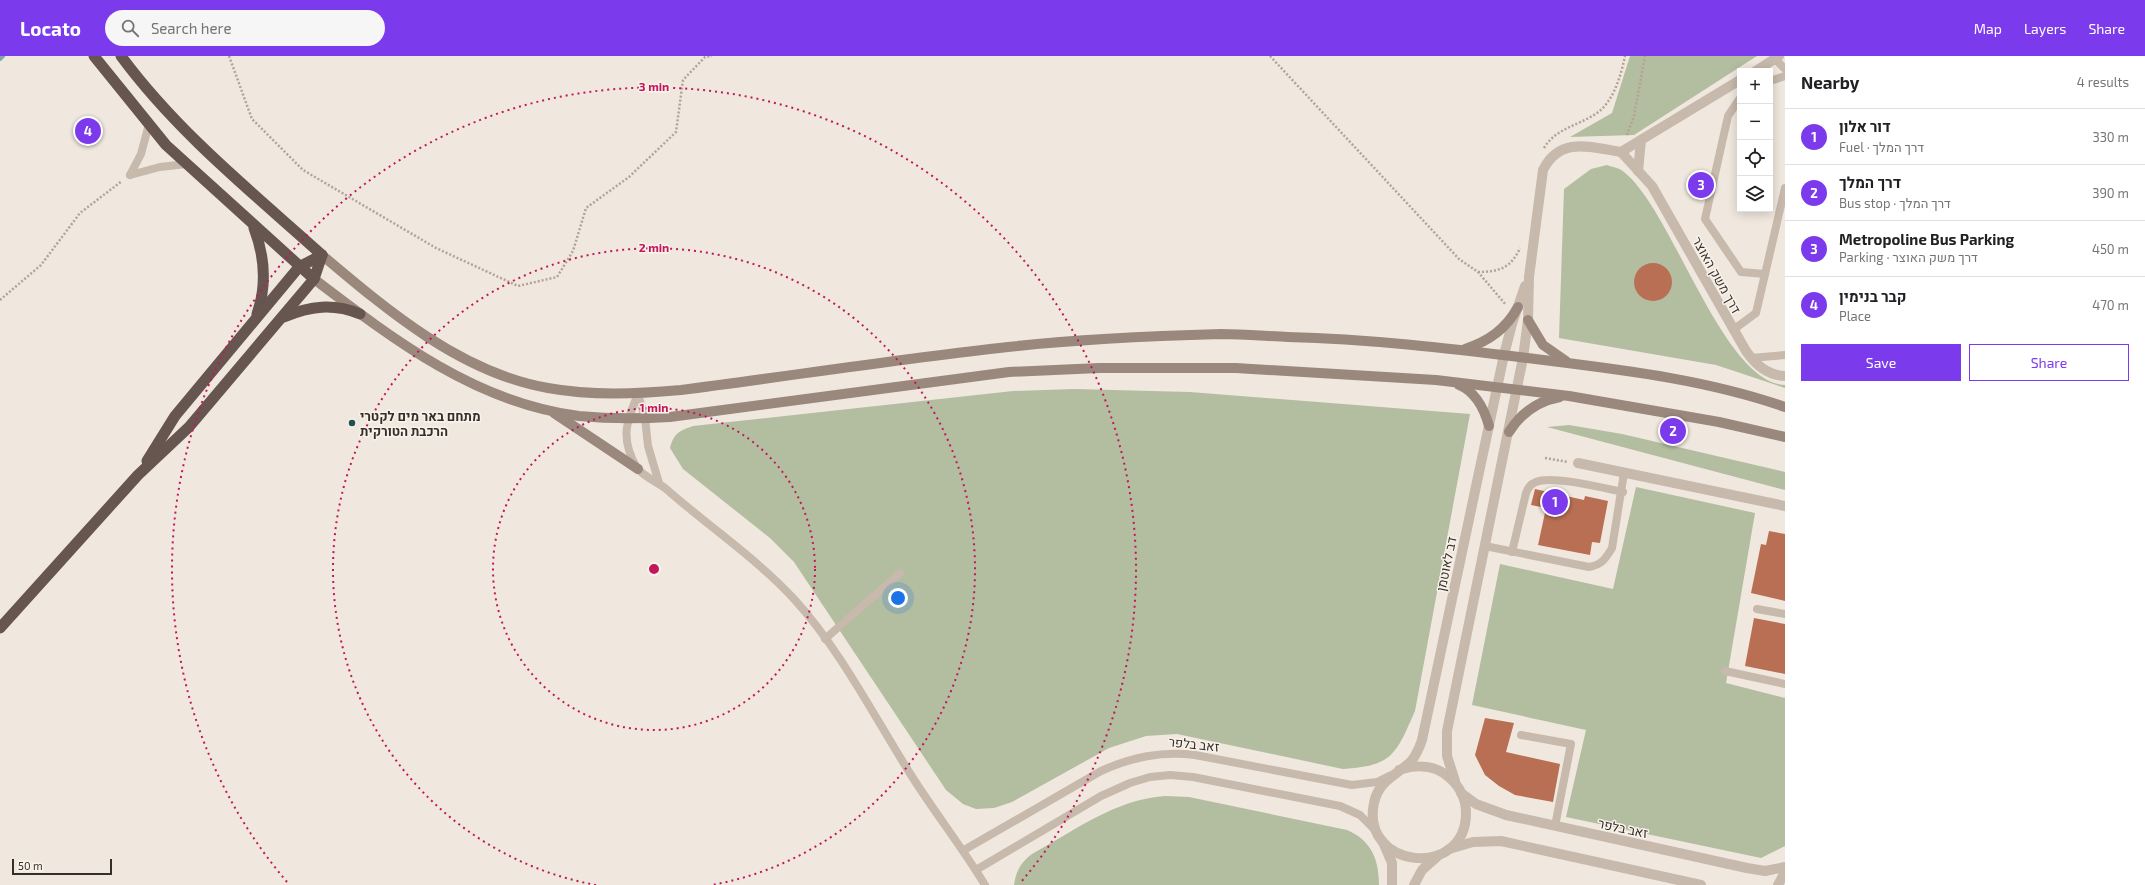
<!DOCTYPE html>
<html lang="en">
<head>
<meta charset="utf-8">
<style>
  :root { --surface:#fff; --page:#f6f6f6; --text:#202124; --muted:#757577; --line:#e0e0e0; --accent:#7c3aed }
  body { margin:0; font-family:"Exo 2",Heebo,sans-serif; background:var(--page); color:var(--text) }
  .controls { position:absolute; right:12px; top:12px; display:grid; overflow:hidden; border-radius:0px; box-shadow:0 2px 10px #0003 }
  .controls button { width:36px; height:36px; display:grid; place-items:center; padding:0; border:0; border-bottom:1px solid var(--line); background:var(--surface); color:var(--text); font:20px sans-serif }
  .scale { position:absolute; left:12px; bottom:10px; width:100px; box-sizing:border-box; padding-left:4px; border:2px solid #352e2a; border-top:0; font-size:11px; line-height:14px; white-space:nowrap; color:#352e2a; -webkit-text-stroke:3px #f8f2ea; paint-order:stroke }
  .you { position:absolute; left:898px; top:542px; width:14px; height:14px; margin:-10px; border:3px solid #fff; border-radius:50%; background:#1a73e8; box-shadow:0 0 0 6px #1a73e833 }
  .badge { display:grid; place-items:center; width:26px; height:26px; border-radius:50%; background:var(--accent); color:#fff; font-size:13px; font-weight:700 }
  .pin { position:absolute; translate:-50% -50%; border:2px solid #fff; box-shadow:0 1px 4px #0006 }
  .list { margin:0; padding:0; list-style:none }
  h2 { display:flex; justify-content:space-between; align-items:center; height:52px; margin:0; padding:0 16px; font-size:17px }
  h2 small { font-size:13px; font-weight:400; color:var(--muted) }
  .list li { display:grid; grid-template-columns:26px 1fr auto; gap:12px; align-items:center; box-sizing:border-box; height:56px; padding:0 16px; border-top:1px solid var(--line) }
  .list b { display:block; font-size:15px; white-space:nowrap }
  .list p { margin:0; font-size:13px; white-space:nowrap; color:var(--muted) }
  .list em { font-size:13px; font-style:normal; color:var(--muted) }
  .actions { display:flex; gap:8px; padding:12px 16px }
  .actions a { flex:1; padding:9px 0; border:1px solid var(--accent); border-radius:0px; text-align:center; font-size:14px; color:var(--accent) }
  .actions .main { background:var(--accent); color:#fff }
  .icon { flex:none; width:22px; height:22px; fill:none; stroke:currentColor; stroke-width:2; stroke-linecap:round; stroke-linejoin:round }
  .map { position:relative; flex:none; width:1785px; height:829px; overflow:hidden }
  header { display:flex; align-items:center; gap:24px; box-sizing:border-box; height:56px; padding:0 20px; background:var(--accent); color:#fff }
  header strong { font-size:19px }
  nav { display:flex; gap:22px; margin-inline-start:auto; font-size:14px }
  .search { width:280px; height:36px; background:var(--page); display:flex; align-items:center; gap:10px; box-sizing:border-box; padding:0 14px; border-radius:22px; color:var(--muted); font-size:15px }
  main { display:flex }
  aside { flex:1; background:var(--surface) }
  .map>svg:first-child { display:block }
  .green { fill:#b3bda0 }
  .lines { fill:none; stroke-linecap:round; stroke-linejoin:round }
  .stream { stroke:#80a7aa; stroke-width:4 }
  .building { fill:#b96f53 }
  .path { stroke:#b2a396; stroke-width:2.5; stroke-dasharray:2 2; stroke-linecap:butt }
  .service { stroke:#c7b9ab; stroke-width:8 }
  .minor { stroke:#c7b9ab; stroke-width:10 }
  .tertiary { stroke:#c7b9ab; stroke-width:10 }
  .secondary { stroke:#9a887d; stroke-width:10 }
  .trunk { stroke:#66564f; stroke-width:11 }
  .ring { fill:none; stroke:#c2185b; stroke-width:2; stroke-dasharray:2 4 }
  .poi-dot { fill:#234e52; stroke:#f8f2ea; stroke-width:1.5 }
  .labels { text-anchor:middle; dominant-baseline:central; stroke-width:3; stroke-linejoin:round; paint-order:stroke }
  .street-label { font-size:13px; fill:#352e2a; stroke:#f8f2ea }
  .poi-label { font-size:13px; font-weight:bold; fill:#352e2a; stroke:#f8f2ea; text-anchor:start }
  .centre { fill:#c2185b; stroke:#f8f2ea; stroke-width:2 }
  .ring-label { font-size:12px; text-anchor:middle; font-weight:bold; fill:#c2185b; stroke:#f8f2ea; stroke-width:3; stroke-linejoin:round; paint-order:stroke }
</style>
</head>
<body>
<header>
<strong>Locato</strong>
<div class="search"><svg class="icon" aria-label="search" viewBox="0 0 24 24"><circle cx="10" cy="10" r="6"/><path d="M15 15l6 6"/></svg>Search here</div>
<nav><a>Map</a><a>Layers</a><a>Share</a></nav>
</header>
<main>
<div class="map">
<svg width="1785" height="829" viewBox="0 0 1785 829">
  <rect width="100%" height="100%" fill="#f0e8de"/>
  <g class="green">
    <polygon points="1630,0 1757,0 1634,79 1570,81 1612,57"/>
    <path d="M 1607,109 C 1612,111 1620,112 1624,116 C 1673,155 1722,326 1785,329 L 1785,332 L 1716,309 L 1559,282 L 1564,133 L 1591,113 Z"/>
    <path d="M 1074,333 L 1190,336 L 1470,358 L 1415,655 C 1396,698 1393,710 1343,713 L 1177,678 L 1146,680 L 1109,692 L 1012,746 L 994,752 L 976,753 L 963,748 L 946,734 L 794,506 L 770,482 L 683,413 L 670,392 C 674,377 679,375 693,370 L 1013,335 Z"/>
    <polygon points="1569,369 1622,378 1785,416 1785,434 1547,371"/>
    <polygon points="1636,431 1755,457 1726,627 1785,642 1785,790 1761,802 1566,761 1586,674 1472,649 1500,508 1613,533"/>
    <path d="M 1165,740 L 1189,741 L 1347,774 C 1371,784 1379,803 1379,829 L 1014,829 C 1016,815 1021,806 1032,798 C 1074,775 1116,743 1165,740 Z"/>
  </g>
  <g class="lines">
    <polyline class="stream" points="0,3 3,0"/>
  </g>
  <g class="building">
    <circle cx="1653" cy="226" r="19"/>
    <polygon points="1535,433 1584,444 1585,440 1608,445 1600,487 1592,486 1590,499 1538,489 1546,452 1531,449"/>
    <polygon points="1769,475 1785,478 1785,545 1751,537 1761,488 1766,489"/>
    <polygon points="1754,562 1785,568 1785,618 1745,610"/>
    <polygon points="1485,662 1514,667 1506,696 1560,708 1553,746 1515,739 1499,730 1485,719 1475,699"/>
  </g>
  <g class="lines">
    <g class="path">
      <polyline points="229,0 252,63 303,114 436,192 518,230 557,221 573,195 586,152 629,121 676,76 683,24 705,1 712,0"/>
      <polyline points="1270,0 1459,203 1478,216 1506,249"/>
      <polyline points="1627,79 1634,60 1645,0"/>
      <path d="M 1544,92 C 1556,72 1578,70 1597,57 C 1614,45 1621,19 1625,0"/>
      <path d="M 1478,216 C 1499,216 1511,212 1520,192"/>
      <polyline points="0,244 41,209 80,157 122,125"/>
      <polyline points="1545,402 1568,406"/>
    </g>
    <g class="service">
      <polyline points="1775,3 1785,13"/>
      <polyline points="1770,25 1785,20"/>
      <polyline points="1740,42 1728,60 1705,163 1741,216 1765,218"/>
      <polyline points="130,119 160,111 186,108"/>
      <polyline points="130,119 141,98 149,68"/>
      <polyline points="1733,274 1756,257 1785,132"/>
      <polyline points="1751,302 1785,299"/>
      <path d="M 638,338 C 626,366 620,383 637,412 C 643,420 657,426 665,432 C 708,470 755,501 794,543 C 840,593 875,662 911,719 C 935,757 962,791 985,829"/>
      <polyline points="638,338 645,362 648,390 659,427"/>
      <path d="M 1485,490 L 1589,511 C 1602,509 1606,502 1612,492 L 1624,417"/>
      <path d="M 1512,496 L 1526,437 C 1528,432 1530,428 1536,426 C 1552,419 1603,432 1623,436"/>
      <polyline points="1757,553 1785,558"/>
      <polyline points="825,583 900,517"/>
      <polyline points="1725,615 1785,628"/>
      <polyline points="1521,679 1571,688 1555,770"/>
      <path d="M 964,794 L 1101,715 C 1132,701 1161,695 1195,699 L 1352,729 L 1377,726 L 1389,720"/>
      <polyline points="976,814 1101,740 1130,727 1150,721 1170,719 1193,721 1340,750 1360,759 1376,775"/>
    </g>
    <g class="minor">
      <polyline points="1756,15 1779,0"/>
      <path d="M 1740,24 L 1621,96 L 1652,130 L 1746,295 C 1756,309 1767,319 1785,320"/>
      <polyline points="1638,115 1641,84"/>
      <polyline points="1504,299 1512,268 1525,230"/>
      <path d="M 1523,302 L 1528,264 L 1529,221 L 1543,114 C 1560,80 1590,91 1621,96"/>
      <polyline points="1578,407 1785,450"/>
      <polyline points="1383,786 1392,807 1392,829"/>
      <polyline points="1414,829 1422,814 1439,799"/>
    </g>
    <g class="tertiary">
      <path d="M 1399,714 C 1417,708 1436,709 1450,722 C 1460,731 1466,744 1466,757 C 1466,824 1360,813 1374,747 C 1378,727 1392,721 1407,709 C 1415,703 1419,693 1422,684 L 1504,299"/>
      <polyline points="1455,725 1447,700 1447,675 1523,302"/>
      <polyline points="1461,737 1476,748 1506,759 1747,812 1765,815 1785,811"/>
      <polyline points="1449,793 1473,786 1501,785 1701,829"/>
      <polyline points="1778,829 1785,816"/>
    </g>
    <g class="secondary">
      <path d="M 322,199 C 387,254 461,317 548,332 C 592,340 636,338 681,334 C 790,320 899,303 1008,291 C 1079,283 1150,280 1221,278 C 1243,278 1265,280 1288,281 C 1368,283 1447,292 1527,302 C 1614,313 1702,322 1785,351"/>
      <path d="M 314,223 C 394,284 476,347 579,360 C 609,363 639,363 670,361 L 1009,316 L 1099,312 L 1236,312 L 1436,324 L 1569,340 L 1719,366 L 1785,381"/>
      <polyline points="1528,264 1543,289 1566,305"/>
      <path d="M 1465,293 C 1489,285 1506,273 1518,251"/>
      <path d="M 1459,329 C 1476,336 1484,352 1489,370"/>
      <polyline points="554,357 638,413"/>
      <path d="M 1509,376 C 1521,357 1538,345 1560,341"/>
    </g>
    <g class="trunk">
      <polyline points="94,0 166,89 314,223"/>
      <path d="M 121,0 C 177,76 252,136 322,199"/>
      <path d="M 254,172 C 265,201 267,229 257,258"/>
      <path d="M 284,261 C 310,250 333,247 360,258"/>
      <polyline points="147,405 175,360 299,211 322,199"/>
      <polyline points="0,572 138,419 189,371 314,223 322,199"/>
    </g>
  </g>
  <g class="ring">
    <circle cx="654" cy="513" r="161"/>
    <path d="M596 829A321 321 0 1 1 712 829"/>
    <path d="M287 826A482 482 0 1 1 1021 826"/>
  </g>
  <circle class="poi-dot" cx="352" cy="367" r="4"/>
  <g class="labels">
    <g class="street-label">
      <text transform="translate(1717 219) rotate(61)">דרך משק האוצר</text>
      <text transform="translate(1446 508) rotate(-78)">דב לאוטמן</text>
      <text transform="translate(1194 688) rotate(6)">זאב בלפר</text>
      <text transform="translate(1623 772) rotate(12)">זאב בלפר</text>
    </g>
    <g class="poi-label">
      <text x="360" y="360">מתחם באר מים לקטרי<tspan x="360" dy="15">הרכבת הטורקית</tspan></text>
    </g>
  </g>
  <circle cx="654" cy="513" r="6" class="centre"/>
  <g class="ring-label">
    <text x="654" y="35">3 min</text>
    <text x="654" y="196">2 min</text>
    <text x="654" y="356">1 min</text>
  </g>
</svg>
<div class="controls">
<button>+</button>
<button>−</button>
<button><svg class="icon" aria-label="locate" viewBox="0 0 24 24"><circle cx="12" cy="12" r="6"/><path d="M12 2v4M12 18v4M2 12h4M18 12h4"/></svg></button>
<button><svg class="icon" aria-label="layers" viewBox="0 0 24 24"><path d="M12 4l9 5-9 5-9-5zM3 14l9 5 9-5"/></svg></button>
</div>
<div class="scale">50 m</div>
<div class="you"></div>
<div class="pin badge" style="left:1555px;top:446px">1</div>
<div class="pin badge" style="left:1673px;top:375px">2</div>
<div class="pin badge" style="left:1701px;top:129px">3</div>
<div class="pin badge" style="left:88px;top:75px">4</div>
</div>
<aside>
<h2>Nearby<small>4 results</small></h2>
<ul class="list">
<li><span class="badge">1</span><div><b>דור אלון</b><p>Fuel · דרך המלך</p></div><em>330 m</em></li>
<li><span class="badge">2</span><div><b>דרך המלך</b><p>Bus stop · דרך המלך</p></div><em>390 m</em></li>
<li><span class="badge">3</span><div><b>Metropoline Bus Parking</b><p>Parking · דרך משק האוצר</p></div><em>450 m</em></li>
<li><span class="badge">4</span><div><b>קבר בנימין</b><p>Place</p></div><em>470 m</em></li>
</ul>
<div class="actions"><a class="main">Save</a><a>Share</a></div>
</aside>
</main>
</body>
</html>
